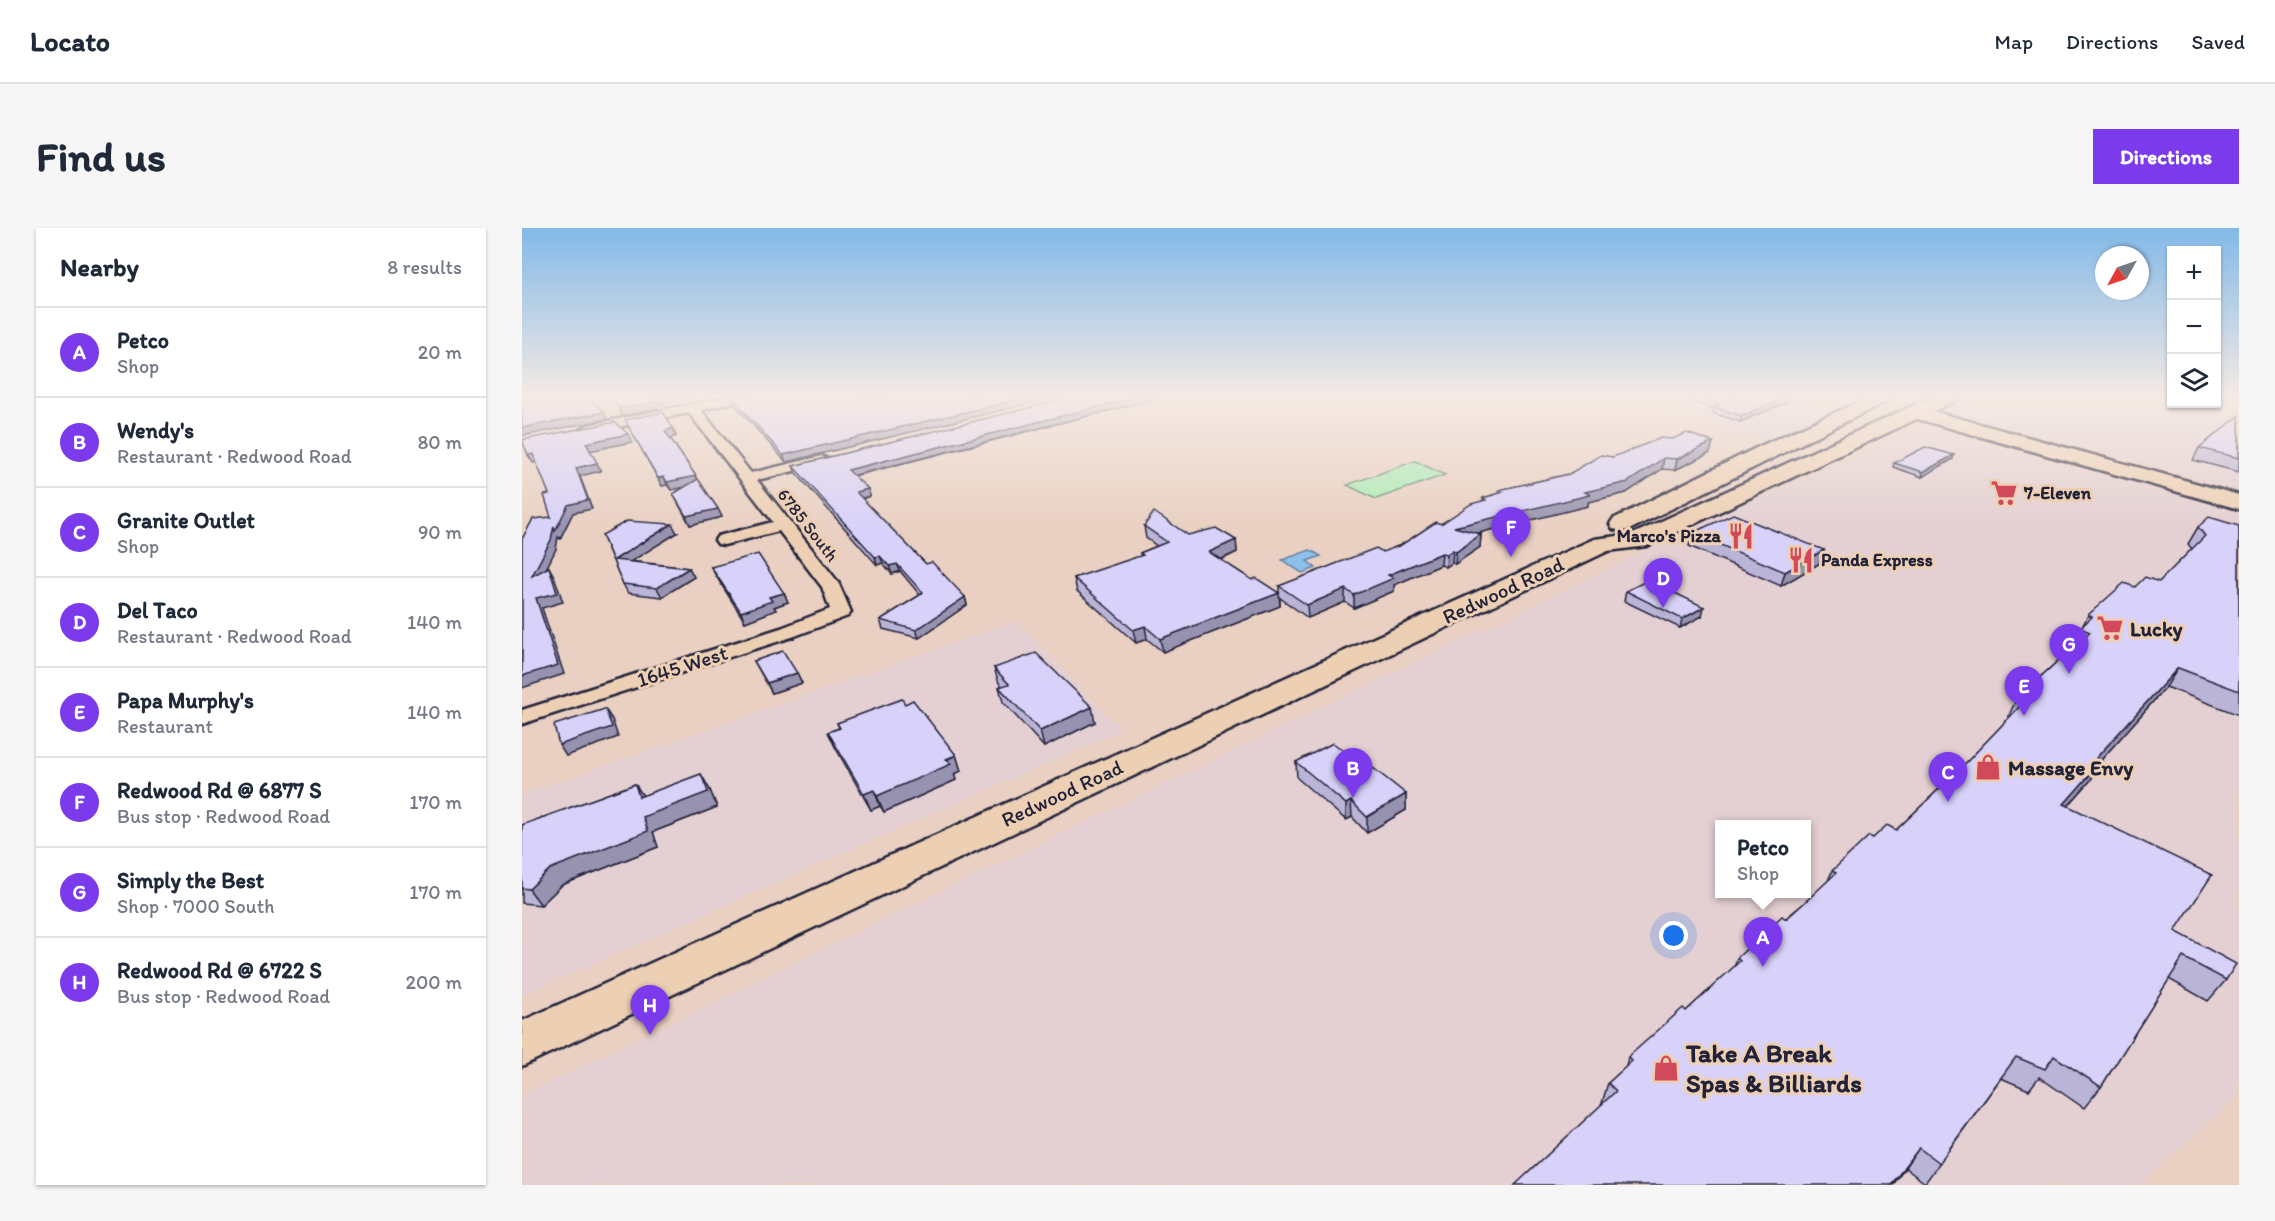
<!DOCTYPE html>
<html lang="en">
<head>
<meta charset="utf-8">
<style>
  :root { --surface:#fff; --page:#f6f6f7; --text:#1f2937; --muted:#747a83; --line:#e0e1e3; --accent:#7c3aed }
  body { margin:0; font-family:Itim,sans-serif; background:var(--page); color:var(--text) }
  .controls { position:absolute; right:18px; top:18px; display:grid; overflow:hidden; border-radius:0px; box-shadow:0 2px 4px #0004 }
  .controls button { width:54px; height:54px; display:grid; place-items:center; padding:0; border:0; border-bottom:2px solid var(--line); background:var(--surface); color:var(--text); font:30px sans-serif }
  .compass { position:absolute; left:1573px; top:18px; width:54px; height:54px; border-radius:50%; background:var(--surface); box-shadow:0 2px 4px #0004; rotate:230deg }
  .you { position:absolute; left:1152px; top:708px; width:21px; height:21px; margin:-15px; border:4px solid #fff; border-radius:50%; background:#1a73e8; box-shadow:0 0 0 9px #1a73e833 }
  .badge { display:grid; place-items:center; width:39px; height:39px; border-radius:50%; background:var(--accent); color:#fff; font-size:20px; font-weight:700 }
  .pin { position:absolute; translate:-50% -50px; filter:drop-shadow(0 2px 3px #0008) }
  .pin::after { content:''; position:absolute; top:32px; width:21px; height:18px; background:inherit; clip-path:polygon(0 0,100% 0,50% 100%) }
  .popup { position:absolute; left:1193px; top:592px; width:96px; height:78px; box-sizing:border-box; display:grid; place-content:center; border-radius:0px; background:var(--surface); filter:drop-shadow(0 2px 4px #0005); font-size:20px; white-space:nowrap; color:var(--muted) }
  .popup b { font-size:22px; color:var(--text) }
  .popup::after { content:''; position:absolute; left:50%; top:100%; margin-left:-12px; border:12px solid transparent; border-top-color:var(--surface) }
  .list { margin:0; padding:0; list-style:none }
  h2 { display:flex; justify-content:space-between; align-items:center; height:78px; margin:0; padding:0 24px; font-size:26px }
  h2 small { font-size:20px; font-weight:400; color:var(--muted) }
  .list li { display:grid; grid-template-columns:39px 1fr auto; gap:18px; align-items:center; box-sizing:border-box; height:90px; padding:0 24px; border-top:2px solid var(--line) }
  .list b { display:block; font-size:22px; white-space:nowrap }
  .list p { margin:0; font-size:20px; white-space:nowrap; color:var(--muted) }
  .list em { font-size:20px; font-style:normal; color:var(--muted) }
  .icon { flex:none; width:33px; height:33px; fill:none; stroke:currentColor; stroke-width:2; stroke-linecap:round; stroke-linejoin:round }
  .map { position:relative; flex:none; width:1717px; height:957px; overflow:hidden; border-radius:0px }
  header { display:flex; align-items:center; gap:36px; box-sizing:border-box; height:84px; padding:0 30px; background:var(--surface); border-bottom:2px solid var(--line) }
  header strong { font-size:28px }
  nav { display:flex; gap:33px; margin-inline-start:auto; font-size:21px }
  .intro { display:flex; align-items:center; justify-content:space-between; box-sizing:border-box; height:144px; padding:0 36px }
  h1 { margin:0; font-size:42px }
  .button { padding:15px 27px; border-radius:0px; background:var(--accent); color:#fff; font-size:21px; font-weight:700 }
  main { display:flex; gap:36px; padding:0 36px }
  aside { flex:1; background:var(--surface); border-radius:0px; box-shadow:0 2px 4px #0004 }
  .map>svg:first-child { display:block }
  .built { fill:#e4d0d3; fill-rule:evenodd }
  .green { fill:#acecb4; stroke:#678778; stroke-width:1.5 }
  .water { fill:#8cc0e9; stroke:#6281a3; stroke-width:1.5 }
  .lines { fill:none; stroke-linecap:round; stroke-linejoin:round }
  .minor-casing { stroke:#22223b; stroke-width:5 }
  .secondary-casing { stroke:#22223b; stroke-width:5 }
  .primary-casing { stroke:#22223b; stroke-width:5 }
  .minor { fill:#edd0b4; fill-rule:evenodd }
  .secondary { fill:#edd0b4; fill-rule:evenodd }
  .primary { fill:#edd0b4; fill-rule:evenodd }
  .wall { fill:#bab4d7; stroke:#22223b; stroke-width:1.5 }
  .shaded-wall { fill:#9792af; stroke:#22223b; stroke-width:1.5 }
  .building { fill:#d8d1fa; stroke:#22223b; stroke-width:1.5 }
  .labels { text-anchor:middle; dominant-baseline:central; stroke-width:6; stroke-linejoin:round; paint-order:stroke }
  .far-poi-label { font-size:18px; font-weight:bold; fill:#22223b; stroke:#edd0b4; text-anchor:start }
  .far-street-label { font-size:18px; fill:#22223b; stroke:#edd0b4 }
  .street-label { font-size:21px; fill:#22223b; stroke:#edd0b4 }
  .poi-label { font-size:21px; font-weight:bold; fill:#22223b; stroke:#edd0b4; text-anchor:start }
  .near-poi-label { font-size:26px; font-weight:bold; fill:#22223b; stroke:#edd0b4; text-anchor:start }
</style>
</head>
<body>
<header>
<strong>Locato</strong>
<nav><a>Map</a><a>Directions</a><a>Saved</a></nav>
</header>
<div class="intro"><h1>Find us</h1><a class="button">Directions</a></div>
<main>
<aside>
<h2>Nearby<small>8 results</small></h2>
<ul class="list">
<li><span class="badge">A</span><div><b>Petco</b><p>Shop</p></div><em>20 m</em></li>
<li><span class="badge">B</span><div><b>Wendy's</b><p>Restaurant · Redwood Road</p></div><em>80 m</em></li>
<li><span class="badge">C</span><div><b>Granite Outlet</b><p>Shop</p></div><em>90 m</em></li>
<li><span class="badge">D</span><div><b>Del Taco</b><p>Restaurant · Redwood Road</p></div><em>140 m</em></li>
<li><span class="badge">E</span><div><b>Papa Murphy's</b><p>Restaurant</p></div><em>140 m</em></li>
<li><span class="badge">F</span><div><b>Redwood Rd @ 6877 S</b><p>Bus stop · Redwood Road</p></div><em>170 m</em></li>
<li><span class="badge">G</span><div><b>Simply the Best</b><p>Shop · 7000 South</p></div><em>170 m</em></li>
<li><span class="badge">H</span><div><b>Redwood Rd @ 6722 S</b><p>Bus stop · Redwood Road</p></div><em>200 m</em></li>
</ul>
</aside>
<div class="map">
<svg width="1717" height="957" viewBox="0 0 1717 957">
  <rect width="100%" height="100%" fill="#e9d0c2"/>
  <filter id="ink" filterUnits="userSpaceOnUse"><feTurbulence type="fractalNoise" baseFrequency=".0167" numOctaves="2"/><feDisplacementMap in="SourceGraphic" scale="12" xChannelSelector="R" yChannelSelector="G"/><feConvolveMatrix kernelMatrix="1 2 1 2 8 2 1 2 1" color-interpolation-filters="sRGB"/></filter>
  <g filter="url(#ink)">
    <g class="built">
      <polygon points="1106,168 1297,168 1321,178 1245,214"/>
      <polygon points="1372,168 1649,168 1650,176 1694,176 1695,168 1717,168 1717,262"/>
      <path d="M 1407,200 L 1717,283 L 1717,866 L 1618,957 L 0,957 L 0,867 L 1203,284 L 1336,228 L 1389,201 ZM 1198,596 L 1284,596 L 1284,666 L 1198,666 Z"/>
      <polygon points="494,393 600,502 0,767 0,567"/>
    </g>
    <polygon class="green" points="893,233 923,247 854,271 825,257"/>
    <polygon class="water" points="788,322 799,328 785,333 794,340 780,345 760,332"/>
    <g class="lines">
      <g class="minor-casing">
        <polygon id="minor" points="210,168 238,168 179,182 229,245 300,228 307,232 305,235 235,252 316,354 329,384 326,388 273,408 0,496 0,482 259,400 308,381 300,359 257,303 202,317 196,316 193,312 196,308 251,294 167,185 66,205 59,201 66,197"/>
      </g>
      <g class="secondary-casing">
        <polygon id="secondary" points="1392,178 1717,267 1717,281 1385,188 1382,184 1385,180"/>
      </g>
      <g class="primary-casing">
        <g id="primary">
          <polygon points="1350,168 1375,168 1109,301 1100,303 1091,301 1088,296 1091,291 1234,220"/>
          <polygon points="1412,168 1437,168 1435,172 1125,318 1086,323 0,838 0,793 1072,311 1111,306"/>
        </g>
      </g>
      <use href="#minor" class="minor"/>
      <use href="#secondary" class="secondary"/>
      <use href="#primary" class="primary"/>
    </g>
    <g class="wall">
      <polygon points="383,168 538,168 264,234 212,176 210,170 334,169 344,171"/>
      <polygon points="555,168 644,168 332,248 346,261 348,268 340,271 404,336 443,369 445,377 397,410 361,401 358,392 398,367 378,343 370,346 361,335 355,337 274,245 271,238"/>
      <polygon points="1172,169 1270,172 1218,194 1191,185 1192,181 1170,174"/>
      <polygon points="1717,188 1717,244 1671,232 1677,220"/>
      <polygon points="107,199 151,200 154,208 148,210 196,281 200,289 168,297 151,266 162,259 149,262 145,257 140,258"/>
      <polygon points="1188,225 1153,242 1140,241 1104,265 1066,274 1066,278 955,305 959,306 958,319 933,336 930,335 924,339 919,337 872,357 872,363 832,380 823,374 786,390 758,370 758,378 641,424 625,411 614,415 555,363 552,350 619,328 618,325 635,318 624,310 622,298 666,307 714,312 715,324 699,332 730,352 757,365 757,358 861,324 879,317 961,273 961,270 977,265 977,262 1047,246 1091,229"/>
      <polygon points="1431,231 1400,249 1371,239 1372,235"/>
      <polygon points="1717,298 1717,487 1644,459 1579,532 1580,533 1568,553 1546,578 1653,703 1704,752 1686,773 1647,751 1579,859 1562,880 1517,849 1507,862 1479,850 1403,955 1383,940 1080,875 1086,855 1104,839 1106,829 1164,783 1212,739 1215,730 1281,676 1306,653 1310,643 1351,610 1374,602 1438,541 1487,490 1486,489 1495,470 1550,420 1548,419 1558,400 1561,397 1566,387 1613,359 1637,354 1670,321 1666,316 1676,299"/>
      <polygon points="155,305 108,333 167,340 172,349 140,369 106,365 101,356 80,307"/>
      <polygon points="1170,305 1298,335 1259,358 1167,318"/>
      <polygon points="189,339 262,365 266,374 252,379 254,382 223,394 194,348"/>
      <polygon points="1104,363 1180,388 1158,400 1102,373"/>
      <polygon points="232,433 275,445 280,455 250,465"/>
      <polygon points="472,440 573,494 522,519 481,474 477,459 480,458 477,455"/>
      <polygon points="383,476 434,527 439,543 432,546 434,552 362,584 358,578 349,582 313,519 306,504 317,500 315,495"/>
      <polygon points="774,534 884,566 884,582 845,605 830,589 824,592 775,550"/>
      <polygon points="179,546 188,562 195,579 131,604 136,619 40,657 19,677 0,675 0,597 113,556 121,568"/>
    </g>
    <g class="shaded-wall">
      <polygon points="145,168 179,168 135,177 136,180 100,188 97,181 131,171"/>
      <polygon points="511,168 538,168 264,234 261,227"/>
      <polygon points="619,168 644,168 329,248 326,242"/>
      <polygon points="1266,168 1271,168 1270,172 1218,194 1220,188"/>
      <polygon points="82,184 85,191 0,208 0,200"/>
      <polygon points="151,200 154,208 147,211 143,203"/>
      <polygon points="106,206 110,214 68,223 64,215"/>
      <polygon points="1191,214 1188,225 1153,242 1155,231"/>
      <polygon points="11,226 16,234 11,235 6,227"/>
      <polygon points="1432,227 1431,231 1400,249 1401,244"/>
      <polygon points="1142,230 1140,241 1104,265 1066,274 1066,278 932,311 932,299 1063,264"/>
      <polygon points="75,235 79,243 58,248 70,281 51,285 38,311 36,309 34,321 16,357 10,348 32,298 54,240"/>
      <polygon points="174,248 178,256 149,262 145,254"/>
      <polygon points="142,249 145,257 140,258 136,250"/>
      <polygon points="346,261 348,268 336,271 334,264"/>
      <polygon points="196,281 200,289 168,297 164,288"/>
      <polygon points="150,296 155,305 97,341 92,332"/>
      <polygon points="959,306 958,319 933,336 934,324"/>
      <polygon points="714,312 715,324 689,336 687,324"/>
      <polygon points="931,322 930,335 924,339 925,326"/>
      <polygon points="1302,322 1298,335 1259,358 1263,344"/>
      <polygon points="920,325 919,337 872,357 872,363 832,380 832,367 866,347"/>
      <polygon points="358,328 361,335 355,337 353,329"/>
      <polygon points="375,336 378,343 370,346 367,338"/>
      <polygon points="27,339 32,348 41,374 20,380 42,446 0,460 0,448 14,370"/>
      <polygon points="167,340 172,349 140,369 135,360"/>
      <polygon points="823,361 823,374 786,390 785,377"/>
      <polygon points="262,365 266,374 252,379 254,382 223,394 219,384 247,369"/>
      <polygon points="757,365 758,378 641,424 638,411"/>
      <polygon points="443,369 445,377 397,410 394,402"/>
      <polygon points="1182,379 1180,388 1158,400 1160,391"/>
      <polygon points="623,398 625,411 614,415 611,402"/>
      <polygon points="1656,440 1644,459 1563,550 1574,530"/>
      <polygon points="275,445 280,455 250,465 245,455"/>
      <polygon points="570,479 573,494 522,519 518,503"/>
      <polygon points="83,481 90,491 96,509 44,528 37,517"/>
      <polygon points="434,527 439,543 432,546 434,552 362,584 355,568"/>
      <polygon points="1580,533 1568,553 1530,596 1542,576"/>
      <polygon points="179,546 188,562 195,579 131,604 136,619 40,657 19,677 7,661 28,641 121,589"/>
      <polygon points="113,556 123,571 117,569"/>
      <polygon points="352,562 358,578 349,582 342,566"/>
      <polygon points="884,566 884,582 845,605 845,589"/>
      <polygon points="829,573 830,589 824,592 824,576"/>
      <polygon points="1397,920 1371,957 1369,957"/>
    </g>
    <g class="building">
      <polygon points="0,168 65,168 82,184 0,200"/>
      <polygon points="90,168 145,168 131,171 134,174 97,181"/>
      <polygon points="218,168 333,168 344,171 383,168 511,168 261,227 210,170"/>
      <polygon points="555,168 619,168 326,242 346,261 334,264 404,336 410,334 443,369 394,402 358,392 401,365 375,336 367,338 358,328 353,329 271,238"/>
      <polygon points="1266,168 1220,188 1192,179 1198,177 1172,169"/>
      <polygon points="141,184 151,200 143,203 174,248 145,254 142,249 136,250 103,192"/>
      <polygon points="1717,188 1717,230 1677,220"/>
      <polygon points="93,194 106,206 64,215 75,235 54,240 66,272 46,277 33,303 32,298 29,312 10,348 27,339 35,365 14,370 36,437 0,448 0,311 11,291 29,289 22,267 27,266 11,226 6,227 0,212"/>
      <polygon points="1165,205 1191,214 1155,231 1142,230 1106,254 1063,264 1068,267 932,299 959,306 934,324 931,322 925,326 920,325 866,347 872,350 832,367 823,361 785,377 757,358 854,320 861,324 879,317 914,294 919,296 949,276 964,272 961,270 981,264 977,262 1047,246 1079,227 1091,229 1139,210 1150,211"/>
      <polygon points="1403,219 1432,227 1401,244 1372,235"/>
      <polygon points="176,251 196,281 164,288 151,266"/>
      <polygon points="632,284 666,307 694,300 714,312 687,324 730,352 734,350 757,365 638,411 623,398 611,402 552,350 621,327 618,325 645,314 622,298"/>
      <polygon points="1211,286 1302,322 1263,344 1170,305"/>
      <polygon points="1687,289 1717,298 1717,463 1656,440 1574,530 1580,533 1542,576 1690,647 1653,703 1714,736 1704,752 1661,729 1579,859 1532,828 1523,841 1494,829 1417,935 1397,920 1369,957 993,957 1094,863 1086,855 1110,833 1106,829 1161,780 1164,783 1218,733 1215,730 1260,688 1264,691 1281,676 1314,645 1310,643 1347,608 1351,610 1365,597 1374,602 1438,541 1503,473 1495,470 1568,404 1558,400 1570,389 1566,387 1602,355 1613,359 1623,349 1637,354 1683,308 1676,299"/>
      <polygon points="105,293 150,296 92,332 167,340 135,360 101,356 80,307"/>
      <polygon points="236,326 262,365 247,369 250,373 219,384 189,339"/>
      <polygon points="1126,352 1182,379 1160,391 1104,363"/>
      <polygon points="261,423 275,445 245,455 232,433"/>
      <polygon points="514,425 570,479 518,503 477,459 487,456 472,440"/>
      <polygon points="380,471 383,476 391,472 434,527 424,531 429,536 355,568 352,562 342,566 306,504 318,500 315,495"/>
      <polygon points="83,481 90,499 37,517 32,497"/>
      <polygon points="811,515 848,542 851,540 884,566 845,589 829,573 824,576 774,534"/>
      <polygon points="179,546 186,564 121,589 126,603 28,641 7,661 0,660 0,597 113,556 117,569"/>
    </g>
  </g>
  <linearGradient id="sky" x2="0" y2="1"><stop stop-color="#83b9e8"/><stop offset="0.56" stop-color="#f5eae4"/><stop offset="1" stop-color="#f5eae4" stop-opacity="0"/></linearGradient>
  <rect width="1717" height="302" fill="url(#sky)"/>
  <defs>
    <g id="supermarket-bare" transform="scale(2.07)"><path d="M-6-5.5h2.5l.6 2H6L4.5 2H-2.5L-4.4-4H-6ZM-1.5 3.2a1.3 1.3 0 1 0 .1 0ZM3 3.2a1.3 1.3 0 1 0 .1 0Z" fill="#d1495b" stroke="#edd0b4" stroke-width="2.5" paint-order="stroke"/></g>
    <g id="restaurant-bare" transform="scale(2.07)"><path d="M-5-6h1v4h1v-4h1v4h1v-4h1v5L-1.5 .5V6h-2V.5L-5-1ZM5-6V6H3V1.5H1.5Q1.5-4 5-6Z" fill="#d1495b" stroke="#edd0b4" stroke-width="2.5" paint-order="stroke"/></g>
    <g id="shop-bare" transform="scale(2.07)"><path d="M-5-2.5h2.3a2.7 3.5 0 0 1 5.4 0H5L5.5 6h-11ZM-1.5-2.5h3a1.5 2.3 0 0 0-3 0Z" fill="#d1495b" stroke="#edd0b4" stroke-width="2.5" paint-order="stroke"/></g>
  </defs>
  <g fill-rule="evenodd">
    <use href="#supermarket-bare" x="1482" y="265"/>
    <use href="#restaurant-bare" x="1219" y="308"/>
    <use href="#restaurant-bare" x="1279" y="332"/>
    <use href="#supermarket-bare" x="1588" y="400"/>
    <use href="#shop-bare" x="1466" y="539"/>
    <use href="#shop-bare" x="1144" y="840"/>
  </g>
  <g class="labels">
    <g class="far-poi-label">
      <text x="1502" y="265">7-Eleven</text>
      <text x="1199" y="308" text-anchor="end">Marco's Pizza</text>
      <text x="1299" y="332">Panda Express</text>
    </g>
    <g class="far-street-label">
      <text transform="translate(286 297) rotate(52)">6785 South</text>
    </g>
    <g class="street-label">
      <text transform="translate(981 362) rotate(-25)">Redwood Road</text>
      <text transform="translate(160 438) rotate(-18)">1645 West</text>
      <text transform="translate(540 565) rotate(-25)">Redwood Road</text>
    </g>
    <g class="poi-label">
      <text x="1608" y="400">Lucky</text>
      <text x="1486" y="539">Massage Envy</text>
    </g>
    <g class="near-poi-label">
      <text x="1164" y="825">Take A Break<tspan x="1164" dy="30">Spas &amp; Billiards</tspan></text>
    </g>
  </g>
</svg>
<div class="controls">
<button>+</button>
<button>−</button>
<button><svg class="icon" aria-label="layers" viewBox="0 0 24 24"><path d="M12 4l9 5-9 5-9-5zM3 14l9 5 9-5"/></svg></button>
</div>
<svg class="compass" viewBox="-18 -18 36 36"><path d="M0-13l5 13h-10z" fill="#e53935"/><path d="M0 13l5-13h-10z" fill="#747a83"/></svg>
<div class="you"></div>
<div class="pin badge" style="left:1241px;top:739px">A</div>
<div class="popup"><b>Petco</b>Shop</div>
<div class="pin badge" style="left:831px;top:570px">B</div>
<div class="pin badge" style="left:1426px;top:574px">C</div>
<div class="pin badge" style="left:1141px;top:380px">D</div>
<div class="pin badge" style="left:1502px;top:488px">E</div>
<div class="pin badge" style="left:989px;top:329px">F</div>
<div class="pin badge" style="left:1547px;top:446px">G</div>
<div class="pin badge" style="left:128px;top:807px">H</div>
</div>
</main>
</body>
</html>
